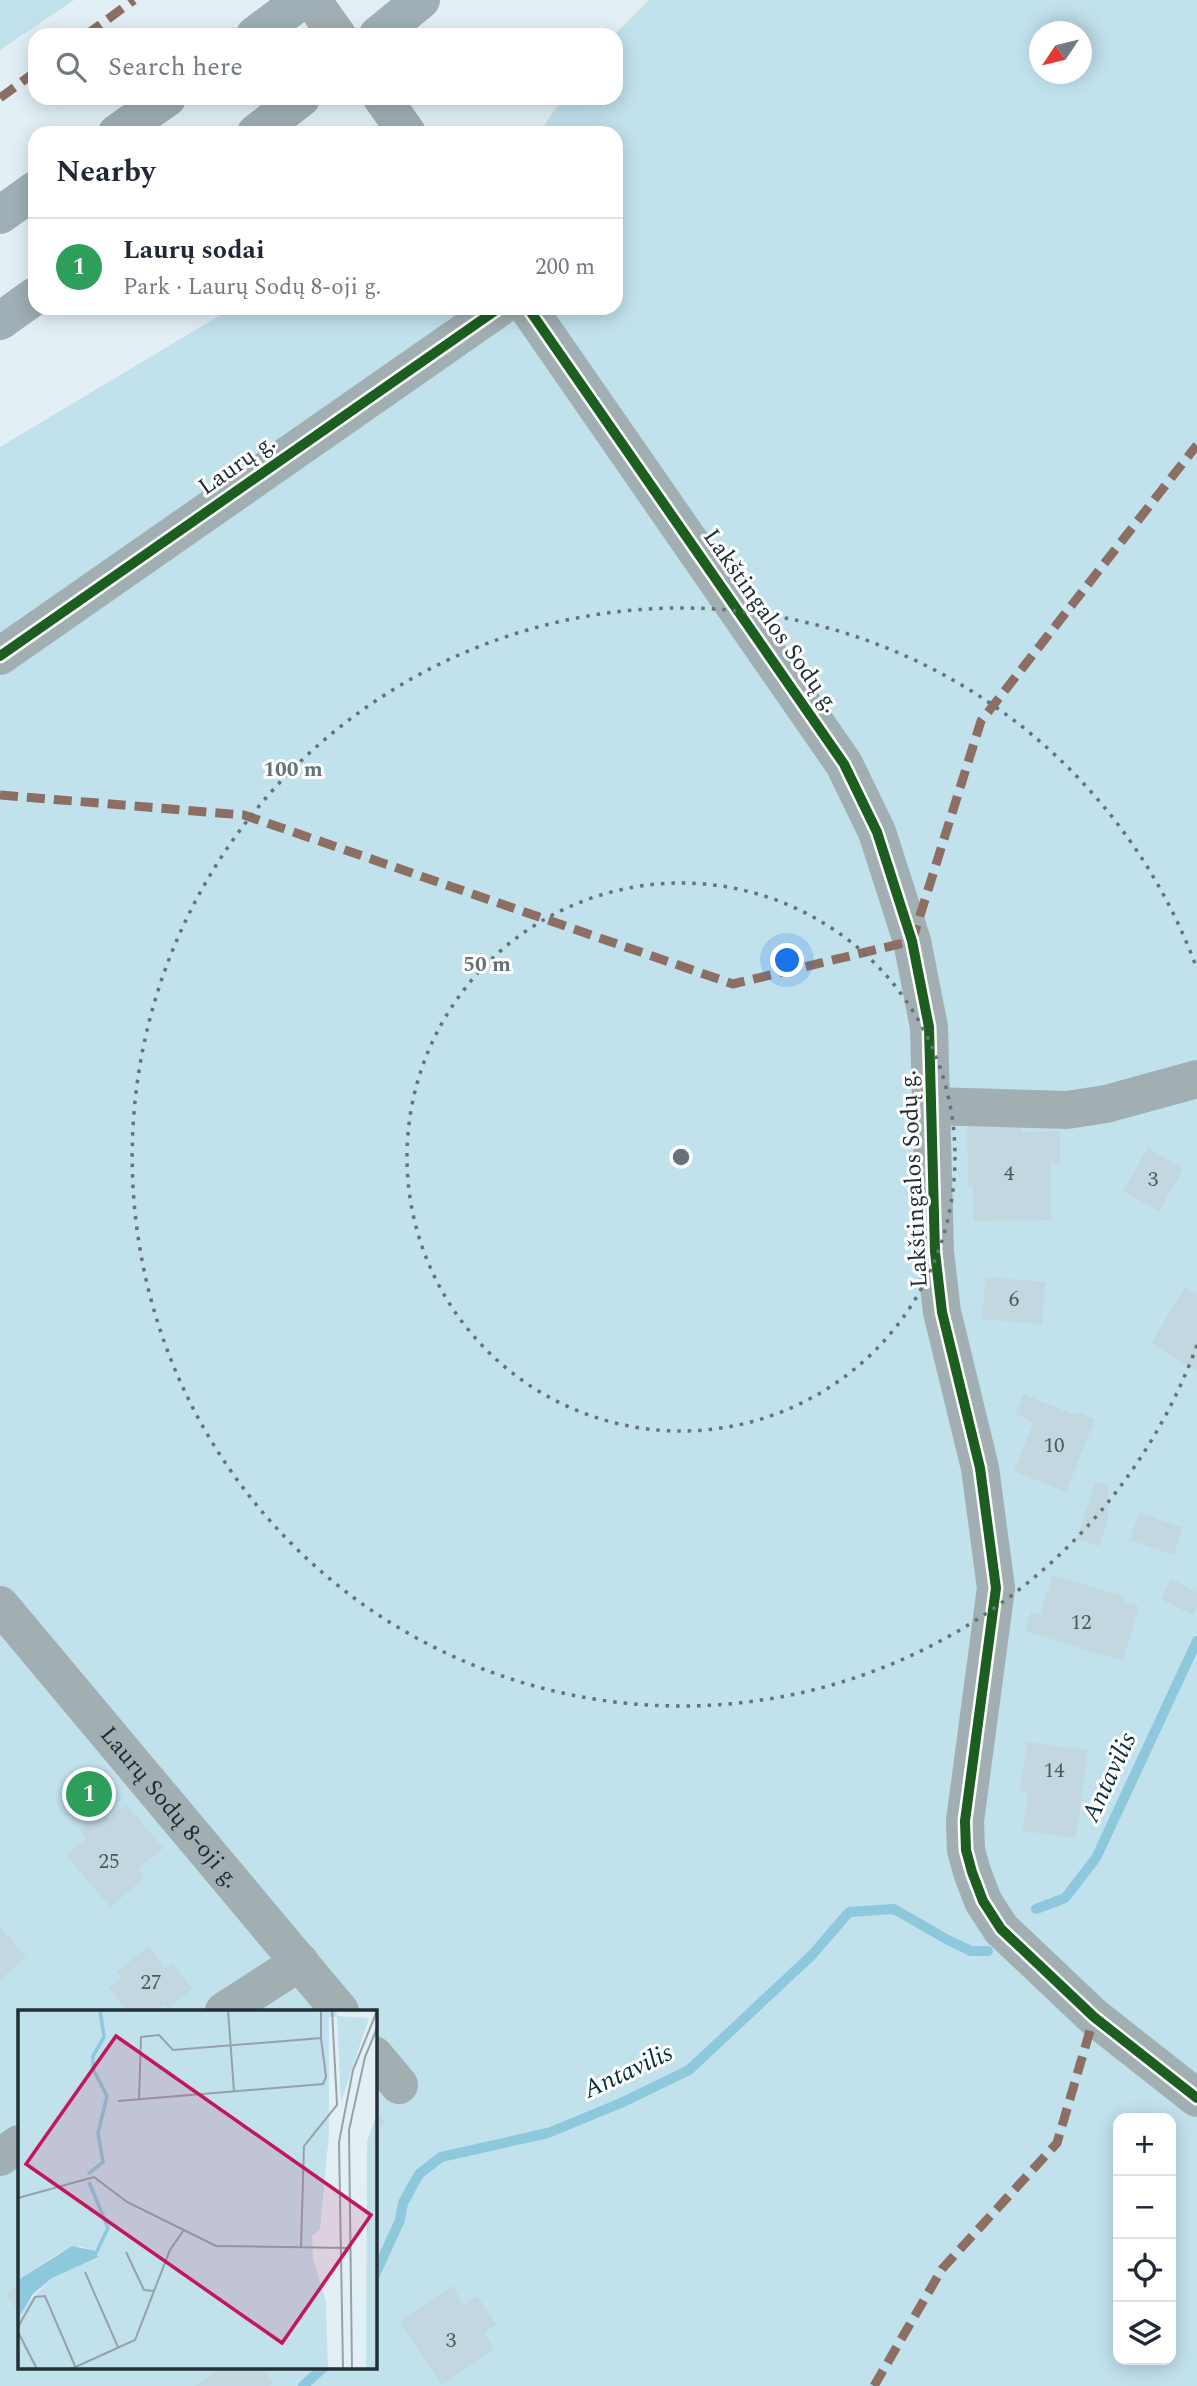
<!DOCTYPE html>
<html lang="en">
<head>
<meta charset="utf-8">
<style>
  :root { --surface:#fff; --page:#f6f6f7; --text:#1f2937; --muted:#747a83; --line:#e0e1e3; --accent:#0f766e }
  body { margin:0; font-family:Spectral,serif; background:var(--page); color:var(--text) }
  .controls { position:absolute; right:21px; bottom:21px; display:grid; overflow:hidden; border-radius:14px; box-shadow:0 4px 18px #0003 }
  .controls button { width:63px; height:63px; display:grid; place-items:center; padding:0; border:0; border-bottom:2px solid var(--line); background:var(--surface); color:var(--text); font:35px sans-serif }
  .compass { position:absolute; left:1029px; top:21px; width:63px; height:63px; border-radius:50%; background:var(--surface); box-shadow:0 4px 18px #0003; rotate:235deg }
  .you { position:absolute; left:788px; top:961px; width:24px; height:24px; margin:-18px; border:5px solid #fff; border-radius:50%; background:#1a73e8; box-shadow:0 0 0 10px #1a73e833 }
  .badge { display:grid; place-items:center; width:46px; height:46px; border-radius:50%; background:var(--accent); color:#fff; font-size:23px; font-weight:700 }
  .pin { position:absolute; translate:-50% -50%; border:4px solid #fff; box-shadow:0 2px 7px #0006 }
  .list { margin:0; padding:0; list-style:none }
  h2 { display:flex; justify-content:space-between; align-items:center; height:91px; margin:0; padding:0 28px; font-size:30px }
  h2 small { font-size:23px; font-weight:400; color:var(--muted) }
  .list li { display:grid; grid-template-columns:46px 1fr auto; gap:21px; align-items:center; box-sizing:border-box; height:98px; padding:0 28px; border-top:2px solid var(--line) }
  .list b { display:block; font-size:26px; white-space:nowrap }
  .list p { margin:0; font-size:23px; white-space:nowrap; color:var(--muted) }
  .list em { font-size:23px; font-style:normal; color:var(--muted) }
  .icon { flex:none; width:38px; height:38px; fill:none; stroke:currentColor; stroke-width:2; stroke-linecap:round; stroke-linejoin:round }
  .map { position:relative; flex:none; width:1197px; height:2386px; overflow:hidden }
  .search { position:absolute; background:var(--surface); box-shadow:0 4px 18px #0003; left:28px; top:28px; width:595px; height:77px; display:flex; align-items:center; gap:18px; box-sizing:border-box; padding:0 24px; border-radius:21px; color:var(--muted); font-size:26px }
  .panel { position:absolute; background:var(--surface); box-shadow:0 4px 18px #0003; left:28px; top:126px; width:595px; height:189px; border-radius:21px }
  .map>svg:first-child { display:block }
  .green { fill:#c1e1ec; fill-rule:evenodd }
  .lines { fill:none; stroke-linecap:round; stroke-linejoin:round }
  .stream { stroke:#8dc8dd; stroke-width:10 }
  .building { fill:#c2d7df }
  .minor { stroke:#a1aeb2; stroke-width:38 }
  .major { stroke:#a0afb5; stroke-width:38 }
  .quiet { stroke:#8d6e63; stroke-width:9; stroke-dasharray:18 9; stroke-linecap:butt }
  .cycleway-casing { stroke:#fff; stroke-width:15 }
  .cycleway { stroke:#1b5e20; stroke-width:10 }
  .ring { fill:none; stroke:#657378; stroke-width:3.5; stroke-dasharray:3.5 7 }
  .labels { text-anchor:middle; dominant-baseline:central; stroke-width:6; stroke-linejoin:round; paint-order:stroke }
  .number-label { font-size:21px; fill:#4a595f }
  .street-label { font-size:24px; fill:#222f34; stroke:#fff }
  .water-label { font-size:26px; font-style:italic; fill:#082f3b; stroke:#fff }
  .inset-river { fill:none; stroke:#8dc8dd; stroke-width:3.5 }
  .inset-road { fill:none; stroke:#95a3a8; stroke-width:2 }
  .view { fill:#c2185b; fill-opacity:0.15; stroke:#c2185b; stroke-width:3.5 }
  .inset-edge { fill:none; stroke:#222f34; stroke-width:3.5 }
  .centre { fill:#657378; stroke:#fff; stroke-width:3.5 }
  .ring-label { font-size:21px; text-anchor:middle; font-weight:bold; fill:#657378; stroke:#fff; stroke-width:6; stroke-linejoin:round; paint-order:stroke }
</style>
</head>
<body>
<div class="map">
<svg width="1197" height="2386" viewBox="0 0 1197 2386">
  <rect width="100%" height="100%" fill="#e2f0f6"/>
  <g class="green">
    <polygon points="0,0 74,0 0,50"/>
    <path d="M 649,0 L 1197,0 L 1197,2386 L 0,2386 L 0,447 L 232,308 L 616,308 L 616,133 L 542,133 L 545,124 L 563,98 L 616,98 L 616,35 L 614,35 ZM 1040,32 L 1082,32 L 1082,74 L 1040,74 ZM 19,2011 L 374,2011 L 374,2367 L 19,2367 ZM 1118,2118 L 1171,2118 L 1171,2360 L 1118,2360 Z"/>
  </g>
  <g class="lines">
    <g class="stream">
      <polyline points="1036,1909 1065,1898 1096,1858 1197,1641"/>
      <polyline points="374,2277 400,2220 403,2203 419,2174 441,2157 548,2133 621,2103 689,2070 812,1955 849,1912 894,1909 948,1940 971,1951 988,1951"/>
      <polyline points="303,2386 324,2367"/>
    </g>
  </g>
  <g class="building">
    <polygon points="1022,1117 1022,1132 1060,1131 1060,1163 1051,1163 1051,1220 974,1221 973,1185 968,1186 967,1118"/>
    <polygon points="1148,1148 1183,1169 1159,1211 1123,1191"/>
    <polygon points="986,1277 1045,1282 1042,1324 982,1319"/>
    <polygon points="1185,1288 1197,1296 1197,1371 1151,1343"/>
    <polygon points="1024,1394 1074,1415 1076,1412 1095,1419 1066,1492 1014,1471 1034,1422 1015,1414"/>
    <polygon points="1096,1481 1108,1485 1108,1519 1099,1546 1077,1539"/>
    <polygon points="1139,1513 1183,1528 1174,1555 1130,1540"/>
    <polygon points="1053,1575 1126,1597 1125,1602 1139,1607 1123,1661 1025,1631 1031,1612 1040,1614"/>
    <polygon points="1171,1579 1197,1592 1197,1607 1193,1615 1161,1599"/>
    <polygon points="1027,1742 1088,1750 1076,1838 1023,1831 1028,1792 1020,1791"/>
    <polygon points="126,1804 163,1848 138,1869 145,1877 110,1907 66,1855 87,1838 79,1830 102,1811 109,1819"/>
    <polygon points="0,1927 26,1957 0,1980"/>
    <polygon points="149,1946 165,1968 172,1963 192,1989 168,2008 165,2004 155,2011 127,2011 109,1988 121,1978 117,1972"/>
    <polygon points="374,2107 386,2123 374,2131"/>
    <polygon points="19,2284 19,2312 6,2294"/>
    <polygon points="452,2286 464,2305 477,2296 496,2324 484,2333 494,2349 442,2385 400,2322"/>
    <polygon points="220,2367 261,2367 274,2383 270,2386 195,2386"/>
  </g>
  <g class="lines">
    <g class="minor">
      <polyline points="312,0 337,35"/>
      <polyline points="382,98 407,133"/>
      <polyline points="528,308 844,764 877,832 912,941 929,1027 935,1252 942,1312 980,1468 996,1588 965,1821 966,1850 972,1872 983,1901 1001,1929 1094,2017 1197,2098"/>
      <polyline points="0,656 499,308"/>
      <polyline points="930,1106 1067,1110 1106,1104 1197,1079"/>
      <path id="s1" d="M 0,1605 L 340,2011"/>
      <polyline points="224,2011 300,1962"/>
      <polyline points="374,2055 399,2085"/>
      <polyline points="0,2157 19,2144"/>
    </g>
    <g class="major">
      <polyline points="255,35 302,0"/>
      <polyline points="378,35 421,0"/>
      <polyline points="117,133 167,98"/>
      <polyline points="256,133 301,98"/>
      <polyline points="0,215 35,190"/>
      <polyline points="0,321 35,296"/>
    </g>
    <g class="quiet">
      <polyline points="86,35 134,0"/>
      <polyline points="0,98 35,72"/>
      <polyline points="0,795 244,815 733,984 912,941 981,721 1197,445"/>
      <polyline points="874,2386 942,2269 1057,2143 1094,2017"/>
    </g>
    <g class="cycleway-casing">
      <g id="cycleway">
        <polyline points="528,308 844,764 877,832 912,941 929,1027 935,1252 942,1312 980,1468 996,1588 965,1821 966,1850 972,1872 983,1901 1001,1929 1094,2017 1197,2098"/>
        <polyline points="0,656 499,308"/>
      </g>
    </g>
    <use href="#cycleway" class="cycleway"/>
  </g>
  <g class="ring">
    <circle cx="681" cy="1157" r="274"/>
    <path d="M1197 1345A549 549 0 1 1 1197 969"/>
  </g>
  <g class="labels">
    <g class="number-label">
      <text x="1009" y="1174">4</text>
      <text x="1153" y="1180">3</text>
      <text x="1014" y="1300">6</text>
      <text x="1054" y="1446">10</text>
      <text x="1081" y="1623">12</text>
      <text x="1054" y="1771">14</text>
      <text x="109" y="1862">25</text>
      <text x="151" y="1983">27</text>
      <text x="451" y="2341">3</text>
    </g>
    <g class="street-label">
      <text transform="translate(237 465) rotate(-35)">Laurų g.</text>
      <text transform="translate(771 621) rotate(55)">Lakštingalos Sodų g.</text>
      <text transform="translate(914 1179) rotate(-93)">Lakštingalos Sodų g.</text>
      <text stroke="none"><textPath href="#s1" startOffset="264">Laurų Sodų 8-oji g.</textPath></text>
    </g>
    <g class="water-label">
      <text transform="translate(1109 1777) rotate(-65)">Antavilis</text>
      <text transform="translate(628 2071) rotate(-25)">Antavilis</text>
    </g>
  </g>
  <g transform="translate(18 2010)">
    <rect width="359" height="359" fill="#e2f0f6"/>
    <path d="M 0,0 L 318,0 L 319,6 L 351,8 L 323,92 L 319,7 L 311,7 L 311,124 L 302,219 L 294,226 L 295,248 L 308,291 L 310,359 L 0,359 L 0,308 L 7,295 L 34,268 L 81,244 L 62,236 L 41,243 L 0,270 ZM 359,103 L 359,359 L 348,359 L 349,131 Z" fill="#c1e1ec"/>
    <path d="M 54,236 L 78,241 L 80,247 L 34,268 L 15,284 L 0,308 L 0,270 Z" fill="#8dc8dd"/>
    <path class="inset-river" d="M 70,164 L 85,152 L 80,123 L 89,86 L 75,59 L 75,46 L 86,27 L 82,0M 71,172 L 90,218 L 78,243"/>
    <path class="inset-road" d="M 210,0 L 216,81M 121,90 L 123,27 L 141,25 L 155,40 L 303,28 L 303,0M 100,91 L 305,74 L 308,67 L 303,28M 0,188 L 76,167 L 109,192 L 198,236 L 331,238M 283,238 L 286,136 L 319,95 L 314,0M 108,242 L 126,280 L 136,281M 67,262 L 100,337M 0,317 L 17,287 L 27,286 L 57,356M 0,322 L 19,359M 53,359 L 117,330 L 152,240 L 165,221M 325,359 L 321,132 L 335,60 L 359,1M 334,359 L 331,120 L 347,47 L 359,18"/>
    <path class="view" d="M 98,26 L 353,205 L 264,333 L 8,154 Z"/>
    <rect width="359" height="359" class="inset-edge"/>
  </g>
  <circle cx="681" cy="1157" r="10" class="centre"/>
  <g class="ring-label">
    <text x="293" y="776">100 m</text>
    <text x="487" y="971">50 m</text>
  </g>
</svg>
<div class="controls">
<button>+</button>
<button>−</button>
<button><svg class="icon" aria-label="locate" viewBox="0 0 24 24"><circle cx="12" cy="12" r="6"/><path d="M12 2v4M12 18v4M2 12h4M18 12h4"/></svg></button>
<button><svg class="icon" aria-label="layers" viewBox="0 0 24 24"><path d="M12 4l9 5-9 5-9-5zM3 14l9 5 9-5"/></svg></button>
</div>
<svg class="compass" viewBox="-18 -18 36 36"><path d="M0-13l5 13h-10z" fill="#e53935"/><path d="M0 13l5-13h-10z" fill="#747a83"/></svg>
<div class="you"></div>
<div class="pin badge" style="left:89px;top:1794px;background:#2e9e5b">1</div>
<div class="search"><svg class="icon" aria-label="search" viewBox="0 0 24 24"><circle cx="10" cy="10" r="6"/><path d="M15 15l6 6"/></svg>Search here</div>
<section class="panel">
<h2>Nearby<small></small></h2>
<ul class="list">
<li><span class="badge" style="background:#2e9e5b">1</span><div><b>Laurų sodai</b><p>Park · Laurų Sodų 8-oji g.</p></div><em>200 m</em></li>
</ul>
</section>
</div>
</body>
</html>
